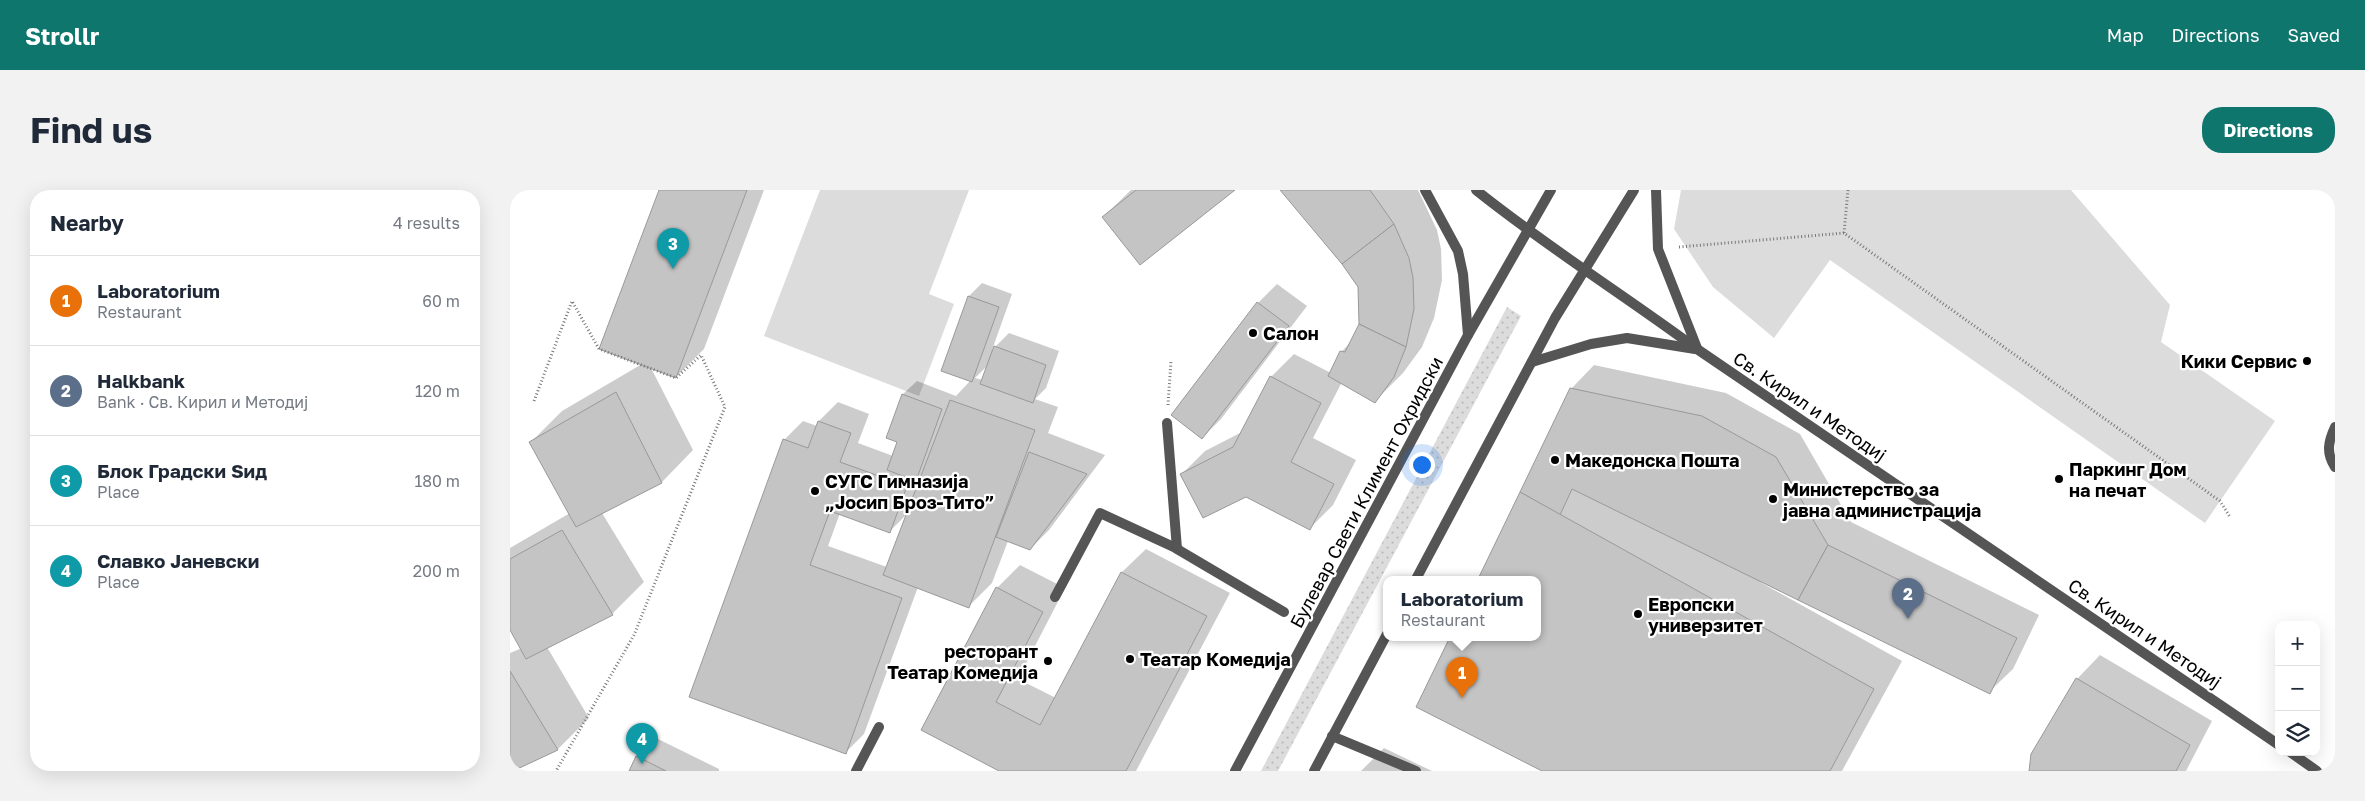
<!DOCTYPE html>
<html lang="en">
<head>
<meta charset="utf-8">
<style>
  :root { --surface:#fff; --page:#f2f2f3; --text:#1f2937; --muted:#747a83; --line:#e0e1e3; --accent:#0f766e }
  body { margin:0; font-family:"Golos Text",sans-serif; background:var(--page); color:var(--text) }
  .controls { position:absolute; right:15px; bottom:15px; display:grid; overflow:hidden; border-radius:10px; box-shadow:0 5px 20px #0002 }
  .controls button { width:45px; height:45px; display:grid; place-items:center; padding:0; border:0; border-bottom:1px solid var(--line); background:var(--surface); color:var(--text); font:25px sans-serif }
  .you { position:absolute; left:911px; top:274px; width:18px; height:18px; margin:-12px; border:4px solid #fff; border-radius:50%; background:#1a73e8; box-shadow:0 0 0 8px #1a73e833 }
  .badge { display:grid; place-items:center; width:32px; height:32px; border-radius:50%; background:var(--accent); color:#fff; font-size:16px; font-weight:700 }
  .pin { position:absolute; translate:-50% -41px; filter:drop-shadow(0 1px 2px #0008) }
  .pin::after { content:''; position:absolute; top:26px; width:18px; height:15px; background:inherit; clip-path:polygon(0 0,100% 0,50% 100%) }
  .popup { position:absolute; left:873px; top:386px; width:158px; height:65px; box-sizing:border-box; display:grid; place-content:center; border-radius:10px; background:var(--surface); filter:drop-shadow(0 1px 4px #0005); font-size:16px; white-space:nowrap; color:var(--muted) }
  .popup b { font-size:19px; color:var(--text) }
  .popup::after { content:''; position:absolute; left:50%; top:100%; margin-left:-10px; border:10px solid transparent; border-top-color:var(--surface) }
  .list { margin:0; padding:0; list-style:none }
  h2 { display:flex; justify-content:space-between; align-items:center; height:65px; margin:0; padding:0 20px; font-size:21px }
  h2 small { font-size:16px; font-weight:400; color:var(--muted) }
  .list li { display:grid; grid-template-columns:32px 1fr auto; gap:15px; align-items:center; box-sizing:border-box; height:90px; padding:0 20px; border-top:1px solid var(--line) }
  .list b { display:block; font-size:19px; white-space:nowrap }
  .list p { margin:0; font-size:16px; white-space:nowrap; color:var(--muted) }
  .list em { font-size:16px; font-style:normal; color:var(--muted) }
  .icon { flex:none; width:28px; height:28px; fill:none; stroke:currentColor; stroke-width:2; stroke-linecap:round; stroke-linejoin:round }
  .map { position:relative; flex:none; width:1825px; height:581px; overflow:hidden; border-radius:20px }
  header { display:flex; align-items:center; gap:30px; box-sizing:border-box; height:70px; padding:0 25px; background:var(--accent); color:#fff }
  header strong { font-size:24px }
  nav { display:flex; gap:28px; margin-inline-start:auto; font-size:18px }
  .intro { display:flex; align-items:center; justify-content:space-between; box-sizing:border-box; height:120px; padding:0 30px }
  h1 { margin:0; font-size:35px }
  .button { padding:12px 22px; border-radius:20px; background:var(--accent); color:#fff; font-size:18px; font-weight:700 }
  main { display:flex; gap:30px; padding:0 30px }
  aside { flex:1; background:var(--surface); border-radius:20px; box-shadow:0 5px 20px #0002 }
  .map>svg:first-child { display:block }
  .grass { fill:url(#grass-dots) }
  .green { fill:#dcdcdc }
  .shadow { fill:#0003; fill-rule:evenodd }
  .building { fill:#c4c4c4; stroke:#999 }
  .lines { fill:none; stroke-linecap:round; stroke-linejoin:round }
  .path { stroke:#777; stroke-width:3; stroke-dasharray:1 2.5; stroke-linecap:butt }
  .service { stroke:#555; stroke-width:10 }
  .tertiary { stroke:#555; stroke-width:10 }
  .poi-dot { fill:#000; stroke:#fff; stroke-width:2 }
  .labels { text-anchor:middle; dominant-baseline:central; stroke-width:4.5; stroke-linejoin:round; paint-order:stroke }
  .poi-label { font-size:18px; font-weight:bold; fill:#000; stroke:#fff; text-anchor:start }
  .street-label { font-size:18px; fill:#000; stroke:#fff }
</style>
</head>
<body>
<header>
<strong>Strollr</strong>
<nav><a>Map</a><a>Directions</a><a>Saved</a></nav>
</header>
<div class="intro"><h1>Find us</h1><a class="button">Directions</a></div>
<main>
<aside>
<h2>Nearby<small>4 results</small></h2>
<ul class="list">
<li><span class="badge" style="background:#e8710a">1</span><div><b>Laboratorium</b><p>Restaurant</p></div><em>60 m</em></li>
<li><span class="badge" style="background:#5c6f8a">2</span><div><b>Halkbank</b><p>Bank · Св. Кирил и Методиј</p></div><em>120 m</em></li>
<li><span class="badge" style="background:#0f9aa8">3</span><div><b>Блок Градски Sид</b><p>Place</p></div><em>180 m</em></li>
<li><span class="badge" style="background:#0f9aa8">4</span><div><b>Славко Јаневски</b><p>Place</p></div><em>200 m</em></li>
</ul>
</aside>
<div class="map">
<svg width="1825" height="581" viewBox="0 0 1825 581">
  <defs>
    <pattern id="grass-dots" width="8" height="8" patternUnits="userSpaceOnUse" patternTransform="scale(1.25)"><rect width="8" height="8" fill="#dcdcdc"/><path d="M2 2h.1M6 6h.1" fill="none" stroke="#bbb" stroke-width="1.8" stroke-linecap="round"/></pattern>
  </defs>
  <rect width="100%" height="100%" fill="#fff"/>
  <polygon class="grass" points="997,117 1011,126 768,581 751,581"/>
  <g class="green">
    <polygon points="310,0 459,0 419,104 444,114 409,206 254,146"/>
    <polygon points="1171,0 1561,0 1660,115 1651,152 1765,231 1695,333 1320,70 1264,148 1203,97 1164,39"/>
  </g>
  <g class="shadow">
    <polygon points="150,0 254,0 194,159 166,187 141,178 183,260 152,292 92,323 134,392 102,424 37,457 79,528 48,559 0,581 0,463 12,458 0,437 0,358 60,323 21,252 52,221 132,174"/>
    <polygon points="621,0 723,0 593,27"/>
    <polygon points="771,0 908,0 927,40 931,59 932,90 924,128 912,157 893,183 865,211 832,192 803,248 846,270 823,315 800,338 736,305 672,284 695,261 732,242 761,187 784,164 821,183 831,162 843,150 850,135 850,96"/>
    <path d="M 472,93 L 502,104 L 482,160 L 499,143 L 549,161 L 536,198 L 525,209 L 548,217 L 538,243 L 595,265 L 539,340 L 520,359 L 498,351 L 482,393 L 459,416 L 408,397 L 354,544 L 335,563 L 274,250 L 293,231 L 307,236 L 309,231 L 328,212 L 359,224 L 348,253 L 383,266 L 389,251 L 377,247 L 393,204 L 407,191 L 446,206 L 461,190 L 432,180 L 459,106 ZM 479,174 L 473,190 L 465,188 ZM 330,323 L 380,341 L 398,323 L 377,377 L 318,356 Z"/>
    <polygon points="767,94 797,116 711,229 692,248 662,225 748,113"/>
    <polygon points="1084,175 1216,203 1290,244 1341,332 1529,425 1503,479 1479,502 1251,390 1250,392 1392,471 1332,581 1035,581 907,516 941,447 1027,447 1027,389 969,389 1061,199"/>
    <polygon points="636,359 720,403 626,581 492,581 413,540 487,398 510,375 555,398 508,489 546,508 612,382"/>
    <polygon points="1590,465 1702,531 1676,581 1521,581 1567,489"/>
    <polygon points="146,548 209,579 209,581 121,581 127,567"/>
    <polygon points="874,558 922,581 851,581"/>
  </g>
  <g class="building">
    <polygon points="149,0 237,0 166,188 89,159"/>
    <polygon points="626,0 725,0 630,75 592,27"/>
    <polygon points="770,0 860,0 884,34 832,74"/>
    <polygon points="884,34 899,68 903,88 904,119 896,157 849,134 848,97 832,74"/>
    <polygon points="458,106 489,117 462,192 431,181"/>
    <polygon points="747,112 779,136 692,249 661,225"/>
    <polygon points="849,134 896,157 884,187 865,213 818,186 830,161 835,162"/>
    <polygon points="484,156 536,175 523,213 470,194"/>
    <polygon points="760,186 811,213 781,272 824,294 800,340 736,307 693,328 670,284 723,257"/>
    <polygon points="1060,198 1192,226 1266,267 1318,355 1288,410 1062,299 1050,325 1010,302"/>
    <polygon points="106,202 152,293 66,337 19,252"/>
    <polygon points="392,204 432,219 406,291 377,280 387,252 376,248"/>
    <polygon points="440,210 525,240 459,418 373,385"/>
    <polygon points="308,231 341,243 330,272 397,296 380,343 320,321 300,375 392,408 336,564 179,507 273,249 298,258"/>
    <polygon points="519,262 577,284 520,360 486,347"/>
    <polygon points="1010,302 1364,499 1320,581 1032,581 906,517 940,447 1027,447 1027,389 968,389"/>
    <polygon points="52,340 103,425 16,469 0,440 0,369"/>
    <polygon points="1318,355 1507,448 1480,504 1288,410"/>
    <polygon points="611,382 697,426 616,581 489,581 411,540 486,397 533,422 486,512 530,535"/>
    <polygon points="0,481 48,560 3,581 0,581"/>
    <polygon points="1566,488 1680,555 1666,581 1519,581 1521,564"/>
    <polygon points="126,566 156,581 119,581"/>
  </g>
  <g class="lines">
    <g class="path">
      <polyline points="1338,0 1334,43 1710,311 1720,327"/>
      <polyline points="1169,57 1334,43"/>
      <polyline points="24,211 62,111 89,159 166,188 191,165 215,217 124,445 46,581"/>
      <polyline points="658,215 661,171"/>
    </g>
    <g class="service">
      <polyline points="657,233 667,359 774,422"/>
      <path d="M 1825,237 C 1818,252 1816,263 1825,277"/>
      <polyline points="545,407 590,323 668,359"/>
      <polyline points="822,546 906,581"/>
      <polyline points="346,581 369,537"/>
    </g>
    <g class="tertiary">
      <polyline points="915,0 948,61 953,84 958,145"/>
      <path d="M 966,0 C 1037,57 1114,105 1187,159 L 1769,555"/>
      <polyline points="1146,0 1148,59 1187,158"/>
      <polyline points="1022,172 1081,154 1117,148 1185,159"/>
      <polyline points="906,389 1045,128 1124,0"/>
      <polyline points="1780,562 1807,581"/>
      <polyline points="725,581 958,145 1041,0"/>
      <polyline points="804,581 877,444"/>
    </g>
  </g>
  <g class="poi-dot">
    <circle cx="743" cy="143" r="5"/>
    <circle cx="1797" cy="171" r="5"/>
    <circle cx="1045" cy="270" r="5"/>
    <circle cx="1549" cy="289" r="5"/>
    <circle cx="305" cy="301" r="5"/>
    <circle cx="1263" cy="309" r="5"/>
    <circle cx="1128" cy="424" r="5"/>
    <circle cx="620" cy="469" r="5"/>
    <circle cx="538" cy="471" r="5"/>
  </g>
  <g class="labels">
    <g class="poi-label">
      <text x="753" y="143">Салон</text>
      <text x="1787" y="171" text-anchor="end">Кики Сервис</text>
      <text x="1055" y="270">Македонска Пошта</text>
      <text x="1559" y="279">Паркинг Дом<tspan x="1559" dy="21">на печат</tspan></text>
      <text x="315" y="291">СУГС Гимназија<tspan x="315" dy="21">„Јосип Броз-Тито”</tspan></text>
      <text x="1273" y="299">Министерство за<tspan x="1273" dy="21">јавна администрација</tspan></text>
      <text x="1138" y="414">Европски<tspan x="1138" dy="21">универзитет</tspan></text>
      <text x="528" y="461" text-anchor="end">ресторант<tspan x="528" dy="21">Театар Комедија</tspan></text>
      <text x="630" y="469">Театар Комедија</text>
    </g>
    <g class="street-label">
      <text transform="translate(1300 216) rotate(34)">Св. Кирил и Методиј</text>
      <text transform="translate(856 302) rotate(-62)">Булевар Свети Климент Охридски</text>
      <text transform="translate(1635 443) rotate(34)">Св. Кирил и Методиј</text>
    </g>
  </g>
</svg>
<div class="controls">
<button>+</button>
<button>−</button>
<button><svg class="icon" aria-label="layers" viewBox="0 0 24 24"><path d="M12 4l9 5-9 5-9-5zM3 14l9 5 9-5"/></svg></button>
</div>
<div class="you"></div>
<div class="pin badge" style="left:952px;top:508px;background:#e8710a">1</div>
<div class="popup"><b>Laboratorium</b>Restaurant</div>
<div class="pin badge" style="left:1398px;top:429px;background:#5c6f8a">2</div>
<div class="pin badge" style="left:163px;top:79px;background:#0f9aa8">3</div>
<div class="pin badge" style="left:132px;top:574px;background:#0f9aa8">4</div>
</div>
</main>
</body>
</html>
